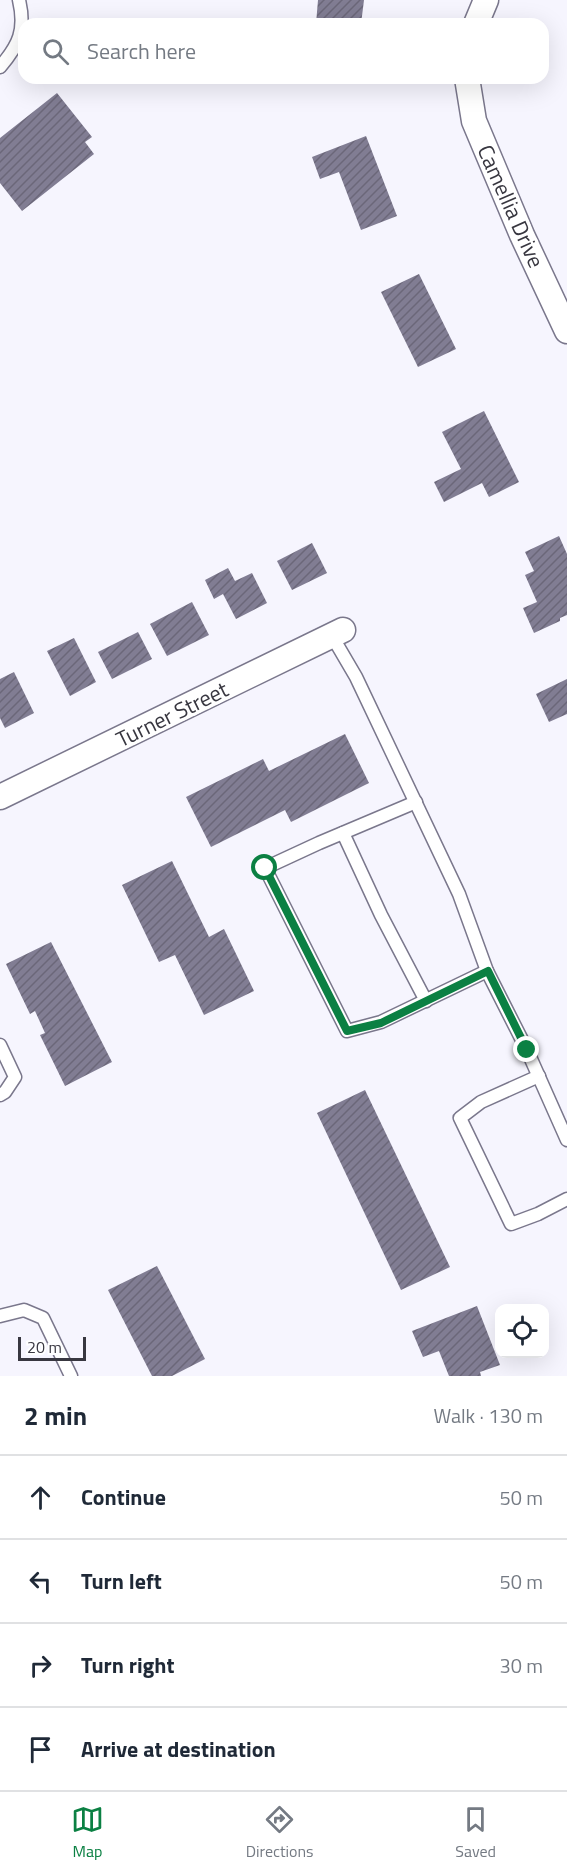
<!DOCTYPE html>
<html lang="en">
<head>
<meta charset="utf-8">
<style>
  :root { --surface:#fff; --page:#f2f2f3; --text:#1f2937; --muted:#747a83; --line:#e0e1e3; --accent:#0b8043 }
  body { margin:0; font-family:"Titillium Web",sans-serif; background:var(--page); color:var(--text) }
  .controls { position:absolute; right:18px; bottom:18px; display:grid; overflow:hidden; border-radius:12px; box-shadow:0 6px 24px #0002 }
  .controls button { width:54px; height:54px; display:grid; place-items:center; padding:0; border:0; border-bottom:2px solid var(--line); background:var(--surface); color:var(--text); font:30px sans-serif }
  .scale { position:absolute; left:18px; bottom:15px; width:68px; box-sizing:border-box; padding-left:6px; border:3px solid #383740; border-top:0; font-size:16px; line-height:21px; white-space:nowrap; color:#383740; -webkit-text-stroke:4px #fff; paint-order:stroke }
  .stop { position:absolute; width:18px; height:18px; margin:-14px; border:4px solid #0b8043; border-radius:50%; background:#fff }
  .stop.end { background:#0b8043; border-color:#fff; box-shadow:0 2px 6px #0008 }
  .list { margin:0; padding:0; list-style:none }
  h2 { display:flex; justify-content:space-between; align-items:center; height:78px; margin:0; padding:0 24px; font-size:26px }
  h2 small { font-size:20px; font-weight:400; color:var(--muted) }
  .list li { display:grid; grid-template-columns:39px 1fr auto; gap:18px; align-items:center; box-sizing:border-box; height:84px; padding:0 24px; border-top:2px solid var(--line) }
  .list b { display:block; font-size:22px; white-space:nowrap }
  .list em { font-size:20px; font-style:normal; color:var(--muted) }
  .icon { flex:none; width:33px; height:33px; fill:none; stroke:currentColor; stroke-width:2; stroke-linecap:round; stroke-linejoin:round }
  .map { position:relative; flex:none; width:567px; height:1376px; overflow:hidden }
  .search { position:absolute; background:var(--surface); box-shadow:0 6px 24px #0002; left:18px; right:18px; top:18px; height:66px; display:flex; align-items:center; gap:15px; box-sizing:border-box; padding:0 21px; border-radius:18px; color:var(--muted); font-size:22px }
  .sheet { height:414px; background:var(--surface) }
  nav { display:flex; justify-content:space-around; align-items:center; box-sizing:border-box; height:84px; border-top:2px solid var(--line); background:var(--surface); font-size:16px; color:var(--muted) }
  nav a { display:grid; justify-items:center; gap:3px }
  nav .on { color:var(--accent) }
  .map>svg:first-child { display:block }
  .building { fill:url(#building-hatch) }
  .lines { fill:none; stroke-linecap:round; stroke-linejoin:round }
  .lane-casing { stroke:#7a778c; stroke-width:15 }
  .street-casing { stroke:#7a778c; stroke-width:27 }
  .lane { stroke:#fff; stroke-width:12 }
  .street { stroke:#fff; stroke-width:24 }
  .route { stroke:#0b8043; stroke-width:8 }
  .labels { text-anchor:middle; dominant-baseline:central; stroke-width:6; stroke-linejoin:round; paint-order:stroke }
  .street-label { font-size:22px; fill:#383740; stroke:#fff }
</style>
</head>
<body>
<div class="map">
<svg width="567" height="1376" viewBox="0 0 567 1376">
  <defs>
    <pattern id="building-hatch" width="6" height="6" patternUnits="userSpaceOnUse" patternTransform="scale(1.5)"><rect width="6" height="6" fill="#817d93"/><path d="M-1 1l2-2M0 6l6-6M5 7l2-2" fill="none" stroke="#6b6779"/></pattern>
  </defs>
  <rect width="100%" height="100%" fill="#f6f5fe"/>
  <g class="building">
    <polygon points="318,0 364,0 361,24 316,24"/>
    <polygon points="57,93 92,137 85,142 94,154 22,211 0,183 0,138"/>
    <polygon points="366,136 397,216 361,230 339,172 320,179 312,157"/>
    <polygon points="419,274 456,349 418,367 381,292"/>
    <polygon points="484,411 519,482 489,497 482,483 444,502 434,482 461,469 442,432"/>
    <polygon points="559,536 567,554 567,615 560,618 560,621 534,633 523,608 537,602 525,575 534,571 525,552"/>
    <polygon points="312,543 327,573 292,590 277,561"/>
    <polygon points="228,568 235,581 252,573 267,603 236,619 223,594 214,599 205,580"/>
    <polygon points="192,602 209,635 167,656 150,624"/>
    <polygon points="138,632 152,659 112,679 98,652"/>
    <polygon points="74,638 96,682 70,696 47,651"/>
    <polygon points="14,672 34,713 5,728 0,718 0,679"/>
    <polygon points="567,679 567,714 549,722 536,694"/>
    <polygon points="345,734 369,783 291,822 285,810 211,847 186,797 263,759 269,771"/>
    <polygon points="172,861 209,937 224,929 254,991 204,1015 175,955 159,962 122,885"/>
    <polygon points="51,942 112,1062 65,1086 40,1035 45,1033 35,1011 30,1014 6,964"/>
    <polygon points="365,1090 450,1267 401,1290 317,1113"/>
    <polygon points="157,1266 205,1359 172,1376 152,1376 108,1290"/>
    <polygon points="477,1306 500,1365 480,1372 481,1376 449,1376 439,1351 423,1357 412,1331"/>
  </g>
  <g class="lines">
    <g class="lane-casing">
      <g id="lane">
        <path d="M 0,67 C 19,45 26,30 19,0"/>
        <polyline points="332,636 356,677 459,894 487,971 527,1050 567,1140"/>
        <polyline points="416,802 319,843 265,868 347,1031 381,1022 487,971"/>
        <polyline points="343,833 381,915 426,1001"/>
        <polyline points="0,1045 15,1077 5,1092 0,1095"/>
        <polyline points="539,1076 481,1102 460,1118 511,1224 538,1214 567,1199"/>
        <polyline points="0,1316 24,1310 43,1318 71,1376"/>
      </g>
    </g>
    <g class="street-casing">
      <g id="street">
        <polyline points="476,24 486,0"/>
        <polyline points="467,78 474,121 522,235 567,331"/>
        <polyline points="0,797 343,630"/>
      </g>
    </g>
    <use href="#lane" class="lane"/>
    <use href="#street" class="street"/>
  </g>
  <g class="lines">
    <polyline class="route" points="265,868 347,1031 381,1023 488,971 527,1050"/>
  </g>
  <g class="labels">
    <g class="street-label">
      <text transform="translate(511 206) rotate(66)">Camellia Drive</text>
      <text transform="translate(172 714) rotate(-26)">Turner Street</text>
    </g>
  </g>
</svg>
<div class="controls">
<button><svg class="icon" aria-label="locate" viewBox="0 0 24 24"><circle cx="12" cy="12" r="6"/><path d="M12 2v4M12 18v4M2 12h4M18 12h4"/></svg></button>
</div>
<div class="scale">20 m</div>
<div class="stop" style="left:265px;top:868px"></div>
<div class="stop end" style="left:527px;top:1050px"></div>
<div class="search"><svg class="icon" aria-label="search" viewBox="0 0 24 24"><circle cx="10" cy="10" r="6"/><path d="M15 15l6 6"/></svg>Search here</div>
</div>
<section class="sheet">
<h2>2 min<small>Walk · 130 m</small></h2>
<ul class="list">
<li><svg class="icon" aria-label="ahead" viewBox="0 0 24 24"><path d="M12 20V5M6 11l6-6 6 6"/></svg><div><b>Continue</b></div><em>50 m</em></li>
<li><svg class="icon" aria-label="left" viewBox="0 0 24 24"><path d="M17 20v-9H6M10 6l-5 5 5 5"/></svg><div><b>Turn left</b></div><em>50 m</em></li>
<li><svg class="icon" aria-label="right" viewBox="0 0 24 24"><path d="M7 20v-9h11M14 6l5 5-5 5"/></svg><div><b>Turn right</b></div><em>30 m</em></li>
<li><svg class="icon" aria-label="arrive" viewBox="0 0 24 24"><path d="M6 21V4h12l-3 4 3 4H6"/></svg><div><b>Arrive at destination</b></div></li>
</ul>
</section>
<nav>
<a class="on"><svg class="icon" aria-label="map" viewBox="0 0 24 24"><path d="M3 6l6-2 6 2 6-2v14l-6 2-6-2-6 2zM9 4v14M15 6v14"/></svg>Map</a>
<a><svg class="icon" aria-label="directions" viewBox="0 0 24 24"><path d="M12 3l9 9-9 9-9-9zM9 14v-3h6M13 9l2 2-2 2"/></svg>Directions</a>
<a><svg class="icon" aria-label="saved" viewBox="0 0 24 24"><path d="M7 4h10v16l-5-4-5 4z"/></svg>Saved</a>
</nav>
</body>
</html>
